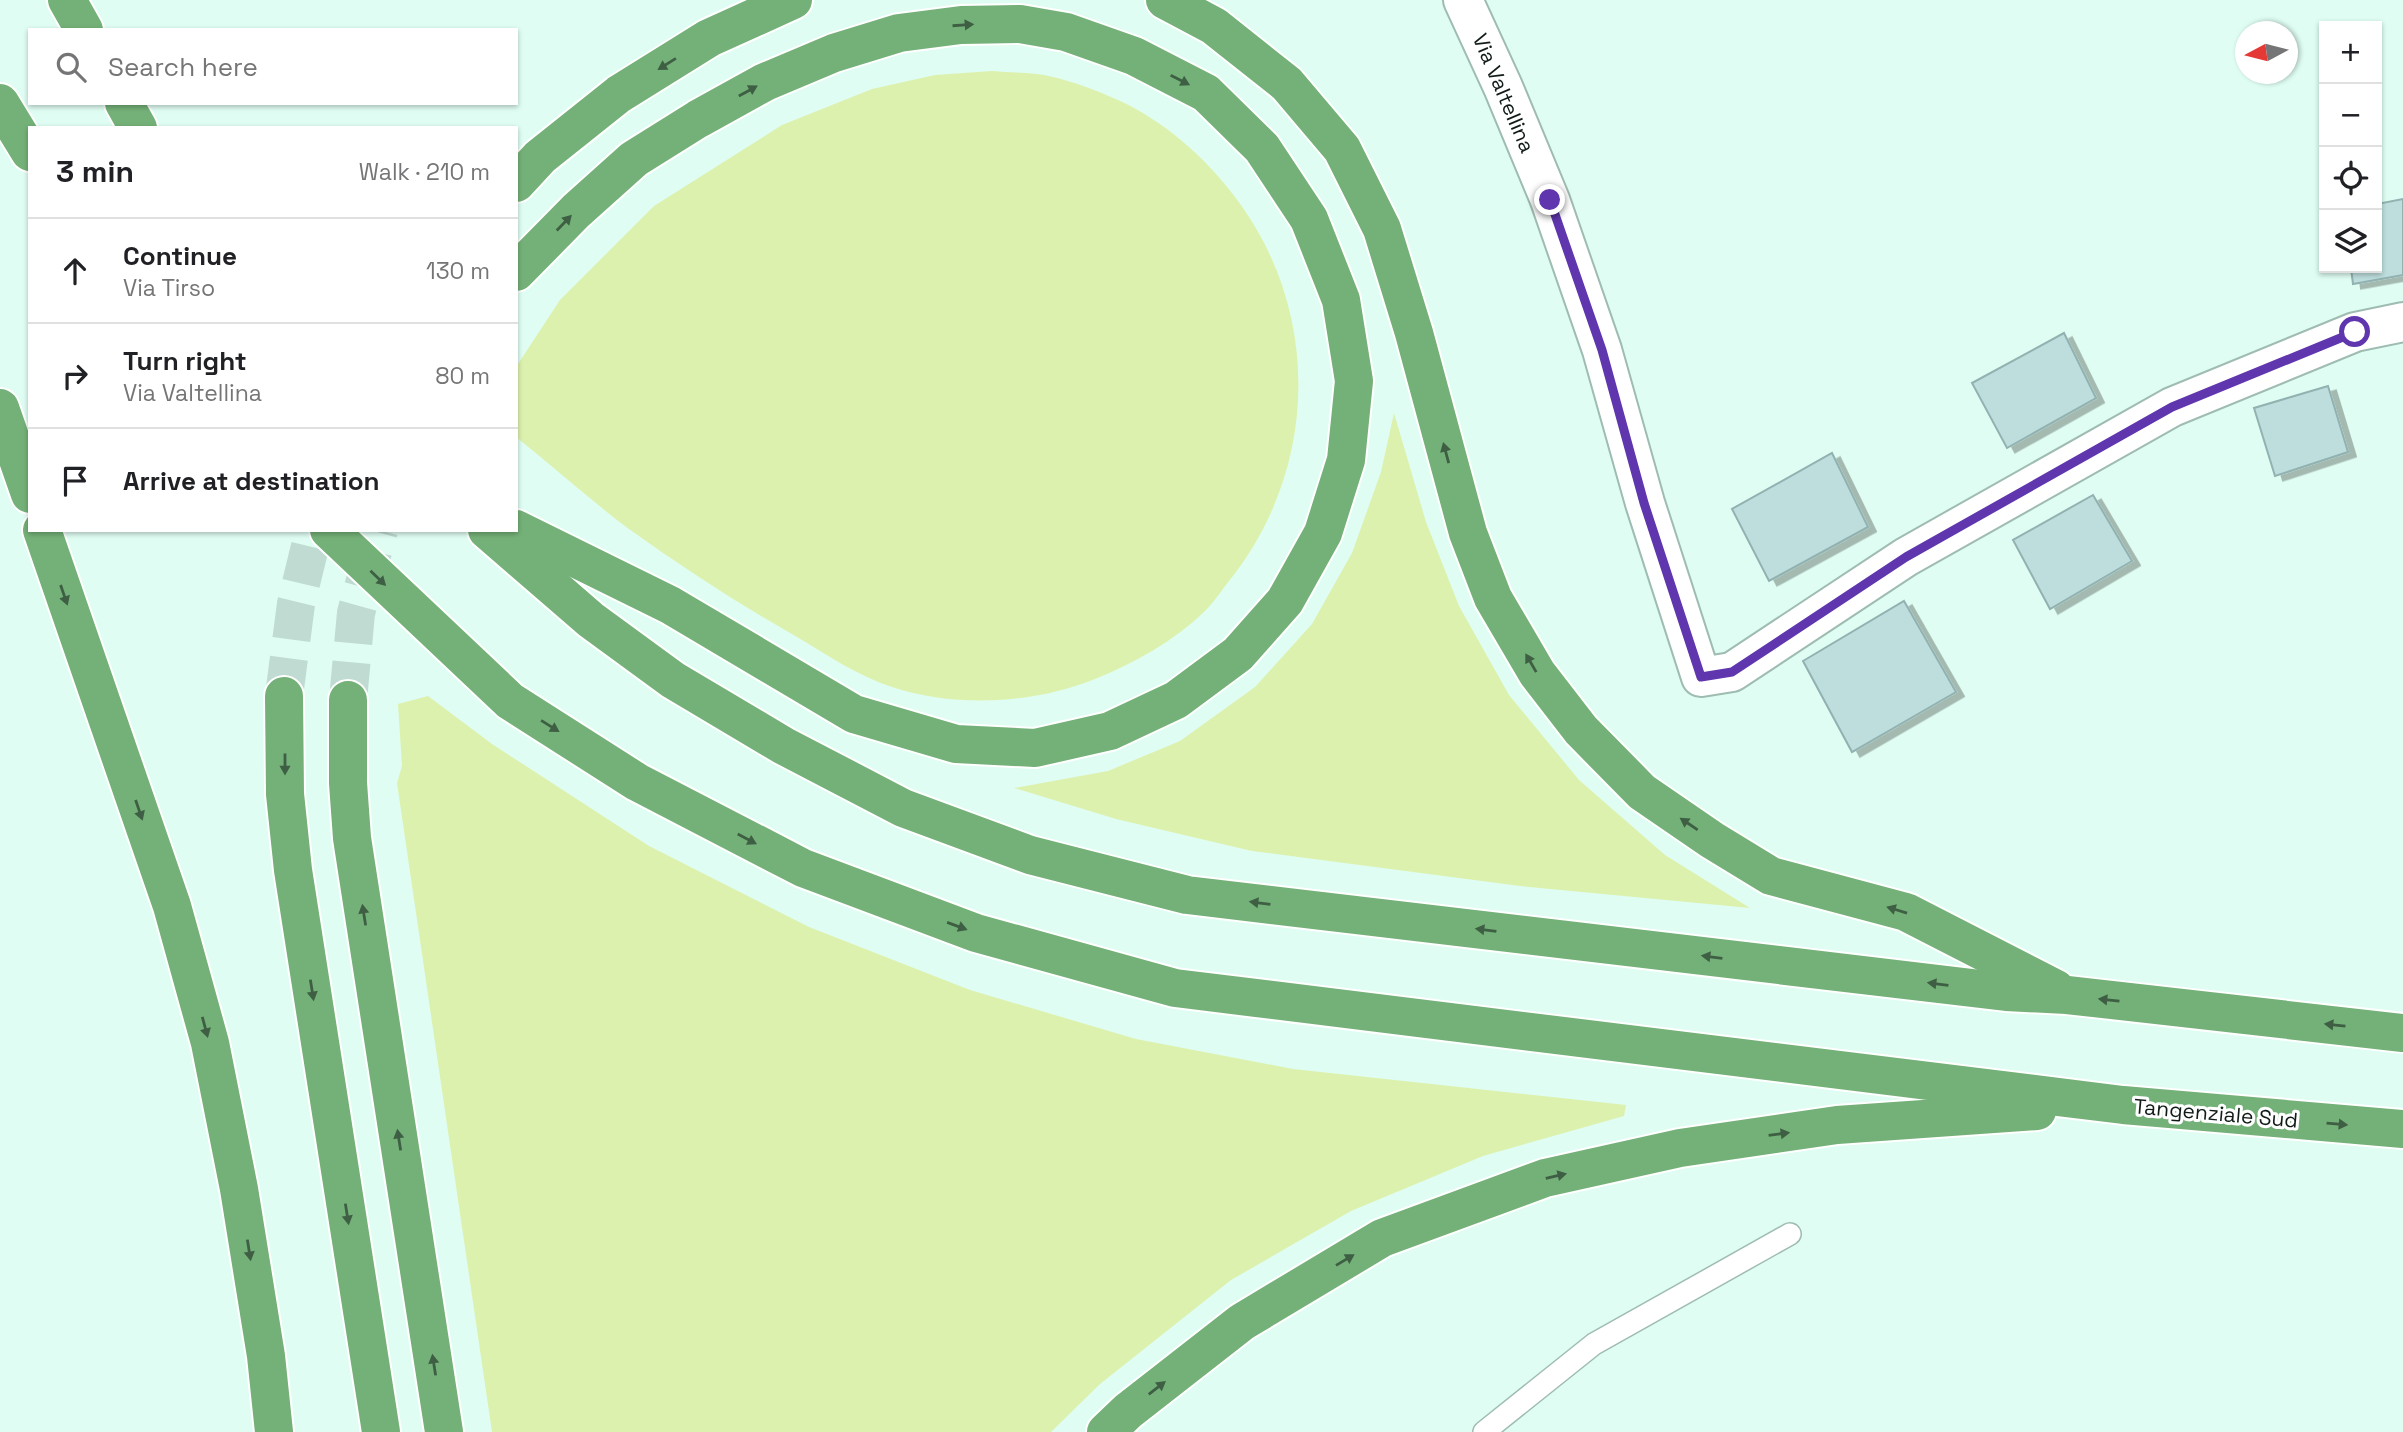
<!DOCTYPE html>
<html lang="en">
<head>
<meta charset="utf-8">
<style>
  :root { --surface:#fff; --page:#f2f2f2; --text:#202124; --muted:#757577; --line:#e0e0e0 }
  body { margin:0; font-family:"Space Grotesk",sans-serif; background:var(--page); color:var(--text) }
  .controls { position:absolute; right:21px; top:21px; display:grid; overflow:hidden; border-radius:0px; box-shadow:0 2px 5px #0004 }
  .controls button { width:63px; height:63px; display:grid; place-items:center; padding:0; border:0; border-bottom:2px solid var(--line); background:var(--surface); color:var(--text); font:35px sans-serif }
  .compass { position:absolute; left:2235px; top:21px; width:63px; height:63px; border-radius:50%; background:var(--surface); box-shadow:0 2px 5px #0004; rotate:263deg }
  .stop { position:absolute; width:21px; height:21px; margin:-16px; border:5px solid #5f36ad; border-radius:50%; background:#fff }
  .stop.end { background:#5f36ad; border-color:#fff; box-shadow:0 2px 7px #0008 }
  .list { margin:0; padding:0; list-style:none }
  h2 { display:flex; justify-content:space-between; align-items:center; height:91px; margin:0; padding:0 28px; font-size:30px }
  h2 small { font-size:23px; font-weight:400; color:var(--muted) }
  .list li { display:grid; grid-template-columns:46px 1fr auto; gap:21px; align-items:center; box-sizing:border-box; height:105px; padding:0 28px; border-top:2px solid var(--line) }
  .list b { display:block; font-size:26px; white-space:nowrap }
  .list p { margin:0; font-size:23px; white-space:nowrap; color:var(--muted) }
  .list em { font-size:23px; font-style:normal; color:var(--muted) }
  .icon { flex:none; width:38px; height:38px; fill:none; stroke:currentColor; stroke-width:2; stroke-linecap:round; stroke-linejoin:round }
  .map { position:relative; flex:none; width:2403px; height:1432px; overflow:hidden }
  .search { position:absolute; background:var(--surface); box-shadow:0 2px 5px #0004; left:28px; top:28px; width:490px; height:77px; display:flex; align-items:center; gap:18px; box-sizing:border-box; padding:0 24px; border-radius:0px; color:var(--muted); font-size:26px }
  .panel { position:absolute; background:var(--surface); box-shadow:0 2px 5px #0004; left:28px; top:126px; width:490px; height:406px; border-radius:0px }
  .map>svg:first-child { display:block }
  .green { fill:#ddf1ae }
  .building { fill:#bddedd; stroke:#92b2b1; stroke-width:2; filter:url(#shadow) }
  .lines { fill:none; stroke-linecap:round; stroke-linejoin:round }
  .motorway-tunnel { stroke:#c0dbd1; stroke-width:38; stroke-dasharray:38 19; stroke-linecap:butt }
  .service-casing { stroke:#9fbcb1; stroke-width:24 }
  .minor-casing { stroke:#9fbcb1; stroke-width:42 }
  .motorway-casing { stroke:#fff; stroke-width:42 }
  .service { stroke:#fff; stroke-width:21 }
  .minor { stroke:#fff; stroke-width:38 }
  .motorway { stroke:#74b178; stroke-width:38 }
  .oneway { fill:#3e5f43 }
  .route { stroke:#5f36ad; stroke-width:9 }
  .labels { text-anchor:middle; dominant-baseline:central; stroke-width:6; stroke-linejoin:round; paint-order:stroke }
  .street-label { font-size:21px; fill:#111c18; stroke:#fff }
</style>
</head>
<body>
<div class="map">
<svg width="2403" height="1432" viewBox="0 0 2403 1432">
  <defs>
    <filter id="shadow"><feDropShadow dx="8" dy="4.5" stdDeviation="0" flood-color="#0004"/></filter>
  </defs>
  <rect width="100%" height="100%" fill="#dffdf2"/>
  <g class="green">
    <path d="M 992,71 C 1012,73 1034,72 1053,77 C 1074,82 1098,91 1118,100 C 1164,121 1205,157 1235,197 C 1322,311 1319,469 1229,581 C 1221,591 1214,602 1205,611 C 1174,641 1135,663 1095,679 C 1033,704 956,708 892,687 C 858,676 827,655 797,637 C 739,604 683,568 629,529 C 590,500 554,467 516,437 L 516,367 L 560,300 L 654,206 L 782,125 L 872,89 L 935,75 Z"/>
    <polygon points="1394,413 1426,522 1459,606 1509,695 1579,780 1665,855 1750,908 1520,886 1252,851 1116,819 1014,788 1108,771 1180,741 1255,687 1312,624 1352,553 1381,472"/>
    <polygon points="428,696 492,744 649,846 809,927 970,990 1136,1039 1293,1069 1626,1105 1624,1116 1483,1156 1351,1211 1231,1280 1100,1384 1051,1432 492,1432 397,783 402,766 398,704"/>
  </g>
  <g class="building">
    <polygon points="2403,199 2403,275 2353,284 2351,268 2377,268 2377,204"/>
    <polygon points="2064,333 2096,398 2007,448 1972,383"/>
    <polygon points="2328,386 2348,452 2275,476 2254,408"/>
    <polygon points="1832,453 1868,527 1769,581 1732,509"/>
    <polygon points="2093,495 2132,561 2050,609 2013,540"/>
    <polygon points="1904,601 1956,692 1852,752 1803,661"/>
  </g>
  <g class="lines">
    <g class="motorway-tunnel">
      <polyline points="284,696 296,604 314,530"/>
      <polyline points="348,700 356,613 379,530"/>
    </g>
    <g class="service-casing">
      <polyline id="service" points="1484,1432 1594,1344 1790,1234"/>
    </g>
    <g class="minor-casing">
      <polyline id="minor" points="1463,0 1503,87 1550,200 1602,350 1645,503 1701,677 1732,672 1906,557 2172,407 2355,332 2403,322"/>
    </g>
    <g class="motorway-casing">
      <g id="motorway">
        <polyline points="67,0 84,30"/>
        <polyline points="1165,0 1214,26 1287,84 1342,149 1382,229 1414,333 1468,533 1493,598 1537,673 1581,730 1642,792 1712,840 1771,876 1906,912 2056,989"/>
        <polyline points="0,103 30,152"/>
        <polyline points="124,103 138,128"/>
        <polyline points="516,183 540,157 619,94 709,38 793,0"/>
        <polyline points="516,272 576,211 634,159 698,119 765,82 834,53 899,33 961,25 1020,24 1066,32 1134,56 1206,93 1262,148 1309,219 1341,300 1354,381 1346,460 1323,533 1285,601 1238,654 1176,700 1110,731 1035,748 956,744 854,714 670,605 516,529"/>
        <polyline points="0,408 30,494"/>
        <polyline points="42,530 172,906 210,1043 239,1189 266,1356 274,1432"/>
        <polyline points="329,530 510,701 637,782 803,868 976,933 1175,988 2123,1105 2403,1129"/>
        <polyline points="487,530 591,620 673,680 784,746 903,808 1030,855 1187,895 2006,992 2067,995 2403,1033"/>
        <polyline points="284,696 285,794 293,870 381,1432"/>
        <polyline points="348,700 348,783 352,838 444,1432"/>
        <polyline points="1106,1432 1128,1411 1242,1322 1382,1238 1545,1178 1680,1148 1837,1125 2037,1111"/>
      </g>
    </g>
    <use href="#service" class="service"/>
    <use href="#minor" class="minor"/>
    <use href="#motorway" class="motorway"/>
  </g>
  <defs><path id="oneway-solid" d="M-6-.8H1V-3.2L6.5 0L1 3.2V.8H-6Z" transform="scale(1.75)"/></defs>
  <g class="oneway">
    <use href="#oneway-solid" transform="translate(963 25) rotate(-4)"/>
    <use href="#oneway-solid" transform="translate(667 64) rotate(148)"/>
    <use href="#oneway-solid" transform="translate(1180 80) rotate(27)"/>
    <use href="#oneway-solid" transform="translate(748 91) rotate(-29)"/>
    <use href="#oneway-solid" transform="translate(564 223) rotate(-46)"/>
    <use href="#oneway-solid" transform="translate(1446 453) rotate(-105)"/>
    <use href="#oneway-solid" transform="translate(378 578) rotate(44)"/>
    <use href="#oneway-solid" transform="translate(64 595) rotate(71)"/>
    <use href="#oneway-solid" transform="translate(1531 663) rotate(-120)"/>
    <use href="#oneway-solid" transform="translate(550 726) rotate(32)"/>
    <use href="#oneway-solid" transform="translate(285 764) rotate(90)"/>
    <use href="#oneway-solid" transform="translate(139 810) rotate(71)"/>
    <use href="#oneway-solid" transform="translate(1689 824) rotate(-146)"/>
    <use href="#oneway-solid" transform="translate(747 839) rotate(28)"/>
    <use href="#oneway-solid" transform="translate(1260 903) rotate(-173)"/>
    <use href="#oneway-solid" transform="translate(1897 910) rotate(-163)"/>
    <use href="#oneway-solid" transform="translate(364 915) rotate(-99)"/>
    <use href="#oneway-solid" transform="translate(957 926) rotate(20)"/>
    <use href="#oneway-solid" transform="translate(1486 930) rotate(-173)"/>
    <use href="#oneway-solid" transform="translate(1712 957) rotate(-173)"/>
    <use href="#oneway-solid" transform="translate(1938 984) rotate(-173)"/>
    <use href="#oneway-solid" transform="translate(312 990) rotate(81)"/>
    <use href="#oneway-solid" transform="translate(2109 1000) rotate(-174)"/>
    <use href="#oneway-solid" transform="translate(2335 1025) rotate(-174)"/>
    <use href="#oneway-solid" transform="translate(205 1027) rotate(75)"/>
    <use href="#oneway-solid" transform="translate(2337 1124) rotate(5)"/>
    <use href="#oneway-solid" transform="translate(1779 1134) rotate(-8)"/>
    <use href="#oneway-solid" transform="translate(399 1140) rotate(-99)"/>
    <use href="#oneway-solid" transform="translate(1556 1176) rotate(-13)"/>
    <use href="#oneway-solid" transform="translate(347 1214) rotate(81)"/>
    <use href="#oneway-solid" transform="translate(249 1250) rotate(81)"/>
    <use href="#oneway-solid" transform="translate(1345 1260) rotate(-31)"/>
    <use href="#oneway-solid" transform="translate(434 1365) rotate(-99)"/>
    <use href="#oneway-solid" transform="translate(1157 1388) rotate(-38)"/>
  </g>
  <g class="lines">
    <polyline class="route" points="1550,200 1602,350 1644,503 1701,677 1732,672 1906,557 2172,407 2355,332"/>
  </g>
  <g class="labels">
    <g class="street-label">
      <text transform="translate(1504 93) rotate(67)">Via Valtellina</text>
      <text transform="translate(2216 1113) rotate(5)">Tangenziale Sud</text>
    </g>
  </g>
</svg>
<div class="controls">
<button>+</button>
<button>−</button>
<button><svg class="icon" aria-label="locate" viewBox="0 0 24 24"><circle cx="12" cy="12" r="6"/><path d="M12 2v4M12 18v4M2 12h4M18 12h4"/></svg></button>
<button><svg class="icon" aria-label="layers" viewBox="0 0 24 24"><path d="M12 4l9 5-9 5-9-5zM3 14l9 5 9-5"/></svg></button>
</div>
<svg class="compass" viewBox="-18 -18 36 36"><path d="M0-13l5 13h-10z" fill="#e53935"/><path d="M0 13l5-13h-10z" fill="#757577"/></svg>
<div class="stop" style="left:2355px;top:332px"></div>
<div class="stop end" style="left:1550px;top:200px"></div>
<div class="search"><svg class="icon" aria-label="search" viewBox="0 0 24 24"><circle cx="10" cy="10" r="6"/><path d="M15 15l6 6"/></svg>Search here</div>
<section class="panel">
<h2>3 min<small>Walk · 210 m</small></h2>
<ul class="list">
<li><svg class="icon" aria-label="ahead" viewBox="0 0 24 24"><path d="M12 20V5M6 11l6-6 6 6"/></svg><div><b>Continue</b><p>Via Tirso</p></div><em>130 m</em></li>
<li><svg class="icon" aria-label="right" viewBox="0 0 24 24"><path d="M7 20v-9h11M14 6l5 5-5 5"/></svg><div><b>Turn right</b><p>Via Valtellina</p></div><em>80 m</em></li>
<li><svg class="icon" aria-label="arrive" viewBox="0 0 24 24"><path d="M6 21V4h12l-3 4 3 4H6"/></svg><div><b>Arrive at destination</b></div></li>
</ul>
</section>
</div>
</body>
</html>
